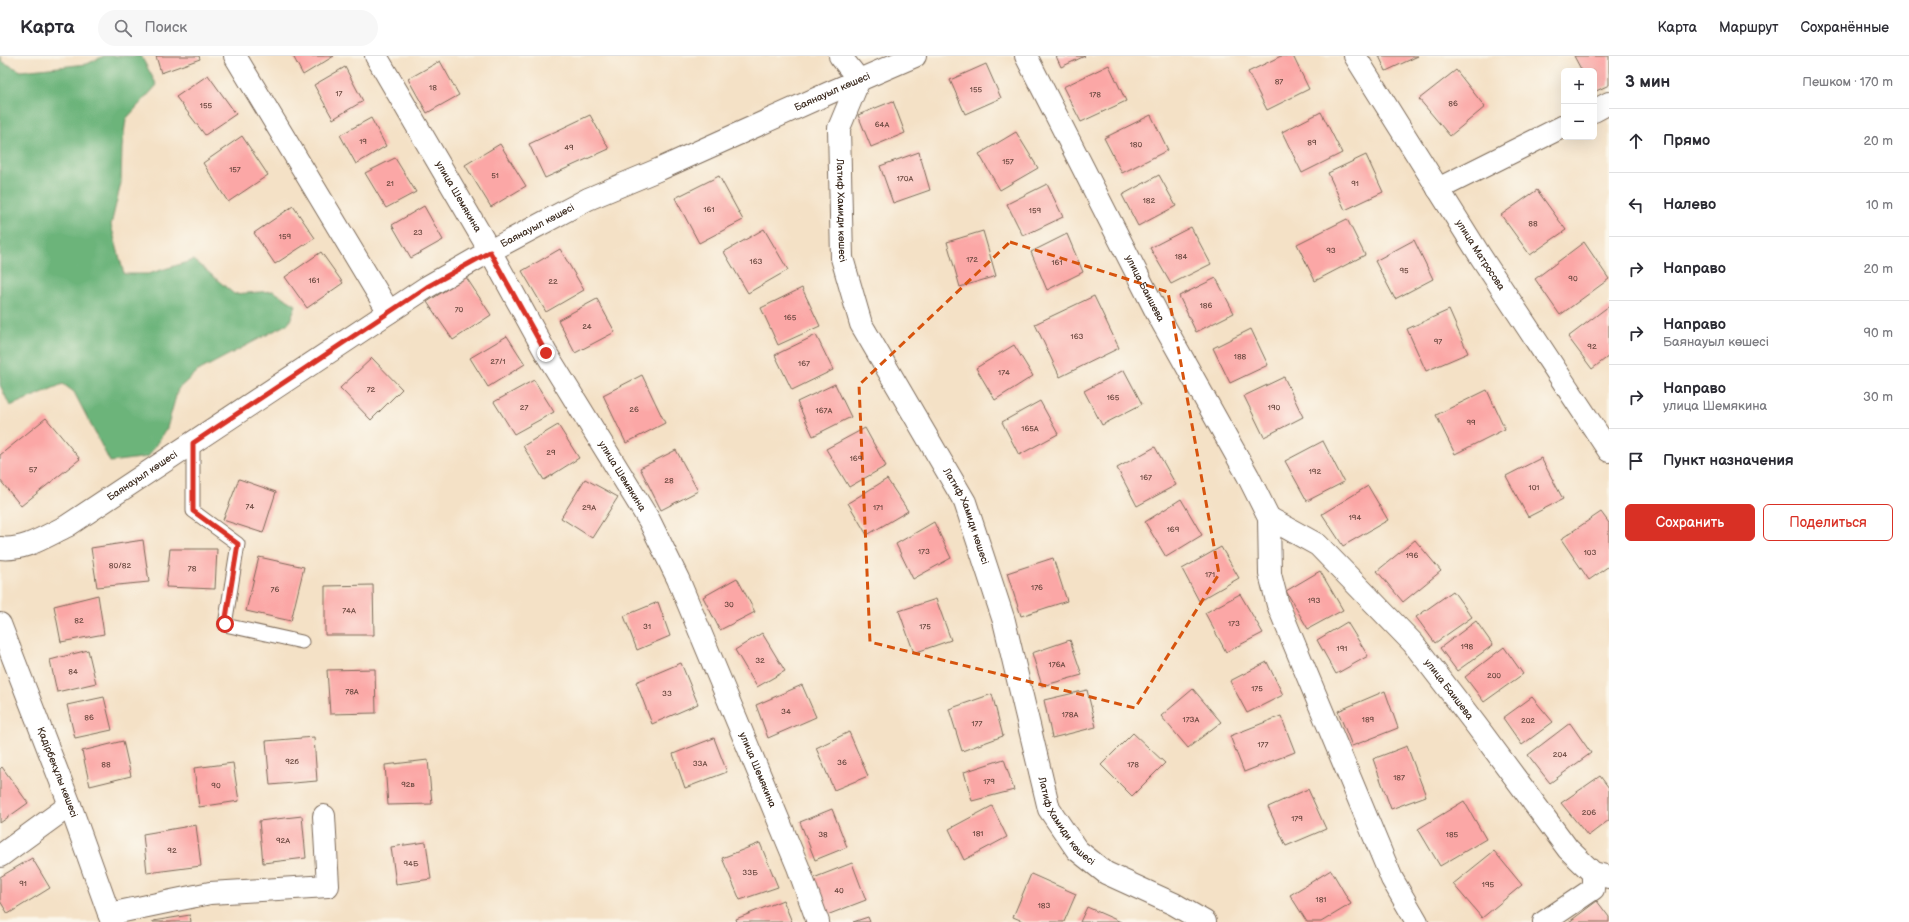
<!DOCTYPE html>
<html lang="ru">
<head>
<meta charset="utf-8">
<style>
  :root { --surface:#fff; --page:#f7f7f7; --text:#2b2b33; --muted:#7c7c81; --line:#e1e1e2; --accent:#d93025 }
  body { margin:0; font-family:"Balsamiq Sans",sans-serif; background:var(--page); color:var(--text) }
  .controls { position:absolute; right:12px; top:12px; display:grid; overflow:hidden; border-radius:6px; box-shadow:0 4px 16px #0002 }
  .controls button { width:36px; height:36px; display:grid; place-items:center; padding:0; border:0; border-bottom:1px solid var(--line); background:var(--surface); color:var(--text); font:20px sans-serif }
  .stop { position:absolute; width:12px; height:12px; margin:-9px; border:3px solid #d93025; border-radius:50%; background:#fff }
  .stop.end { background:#d93025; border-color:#fff; box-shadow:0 1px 4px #0008 }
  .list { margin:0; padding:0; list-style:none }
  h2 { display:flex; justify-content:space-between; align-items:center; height:52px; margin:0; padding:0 16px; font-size:17px }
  h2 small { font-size:13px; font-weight:400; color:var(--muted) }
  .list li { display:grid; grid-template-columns:26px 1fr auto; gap:12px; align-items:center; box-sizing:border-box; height:64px; padding:0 16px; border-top:1px solid var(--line) }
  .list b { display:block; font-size:15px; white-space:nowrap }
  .list p { margin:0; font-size:13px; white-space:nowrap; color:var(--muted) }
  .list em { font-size:13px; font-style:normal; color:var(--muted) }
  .actions { display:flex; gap:8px; padding:12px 16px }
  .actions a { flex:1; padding:9px 0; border:1px solid var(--accent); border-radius:6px; text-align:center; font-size:14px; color:var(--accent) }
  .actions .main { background:var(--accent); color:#fff }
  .icon { flex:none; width:22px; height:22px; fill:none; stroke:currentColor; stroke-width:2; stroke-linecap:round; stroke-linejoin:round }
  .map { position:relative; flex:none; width:1609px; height:866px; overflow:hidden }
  header { display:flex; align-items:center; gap:24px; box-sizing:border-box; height:56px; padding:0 20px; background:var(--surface); border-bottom:1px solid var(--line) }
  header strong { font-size:19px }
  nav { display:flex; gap:22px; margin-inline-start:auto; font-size:14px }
  .search { width:280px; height:36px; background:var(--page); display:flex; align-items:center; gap:10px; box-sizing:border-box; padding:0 14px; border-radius:22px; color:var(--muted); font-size:15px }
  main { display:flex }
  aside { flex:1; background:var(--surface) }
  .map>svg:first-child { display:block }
  .forest { fill:#6cb47a; stroke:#546f4c }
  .building { fill:#fba7a6 }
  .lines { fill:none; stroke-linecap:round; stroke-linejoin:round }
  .service-casing { stroke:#7c6a59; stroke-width:15 }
  .minor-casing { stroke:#7c6a59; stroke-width:24 }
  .tertiary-casing { stroke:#7c6a59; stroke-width:24 }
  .service { stroke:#fff; stroke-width:13 }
  .minor { stroke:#fff; stroke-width:22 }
  .tertiary { stroke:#fff; stroke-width:22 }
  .route { stroke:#d93025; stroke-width:5 }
  .marked { fill:none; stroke:#d7540e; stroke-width:3; stroke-dasharray:8 5; stroke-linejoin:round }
  .labels { text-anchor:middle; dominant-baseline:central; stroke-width:3.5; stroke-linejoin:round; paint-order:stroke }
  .number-label { font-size:8px; fill:#6b4940 }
  .street-label { font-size:10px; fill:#3b2a1e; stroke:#fbf7ec }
</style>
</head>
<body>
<header>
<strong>Карта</strong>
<div class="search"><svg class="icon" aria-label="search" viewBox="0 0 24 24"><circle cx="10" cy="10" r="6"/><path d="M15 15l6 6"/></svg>Поиск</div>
<nav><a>Карта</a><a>Маршрут</a><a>Сохранённые</a></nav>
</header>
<main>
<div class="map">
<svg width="1609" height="866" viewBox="0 0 1609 866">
  <rect width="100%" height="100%" fill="#fbf7ec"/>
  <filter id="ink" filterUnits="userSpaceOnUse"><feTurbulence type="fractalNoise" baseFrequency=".025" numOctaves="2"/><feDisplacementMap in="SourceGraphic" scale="8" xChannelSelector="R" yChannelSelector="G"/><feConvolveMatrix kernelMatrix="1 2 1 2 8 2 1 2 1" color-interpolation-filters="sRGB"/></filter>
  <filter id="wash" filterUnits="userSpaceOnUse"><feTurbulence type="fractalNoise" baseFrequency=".012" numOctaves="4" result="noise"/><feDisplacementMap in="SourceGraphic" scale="16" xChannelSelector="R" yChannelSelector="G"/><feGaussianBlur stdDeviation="0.9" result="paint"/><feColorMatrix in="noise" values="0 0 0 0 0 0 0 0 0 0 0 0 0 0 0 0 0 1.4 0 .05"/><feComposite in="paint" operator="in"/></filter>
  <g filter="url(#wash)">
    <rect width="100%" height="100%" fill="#f4e1c6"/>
    <polygon class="forest" points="0,0 3,6 21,15 87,8 104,0 141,0 157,29 126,63 122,92 121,127 111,169 124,218 148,218 194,204 234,238 273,235 296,249 289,267 198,315 178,333 167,372 148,401 110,406 74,336 63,328 10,350 0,329"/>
    <g id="blocks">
      <g class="building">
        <polygon points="156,0 199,0 200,3 161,17"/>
        <polygon points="293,0 334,0 303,19"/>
        <polygon points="1056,0 1085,0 1061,11"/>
        <polygon points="1281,0 1293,0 1309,33 1267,54 1248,16"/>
        <polygon points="1379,0 1418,0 1386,15"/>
        <polygon points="1574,0 1609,0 1609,29 1594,36 1594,15 1582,15"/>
        <polygon points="440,5 459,39 427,57 408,23"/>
        <polygon points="986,8 1001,42 965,58 950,24"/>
        <polygon points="1109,9 1126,45 1081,66 1063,31"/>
        <polygon points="345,11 363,45 333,63 314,29"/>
        <polygon points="1456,14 1485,51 1450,80 1419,43"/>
        <polygon points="208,19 236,58 205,79 176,41"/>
        <polygon points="893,45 905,77 871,91 858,59"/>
        <polygon points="1321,56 1342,97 1302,117 1282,76"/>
        <polygon points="590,59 609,93 545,122 529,88"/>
        <polygon points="1151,59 1168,94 1122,117 1104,82"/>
        <polygon points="371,62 386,90 356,108 340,79"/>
        <polygon points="1016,76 1038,112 1000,134 979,98"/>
        <polygon points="242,80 268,119 228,146 203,107"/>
        <polygon points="500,88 526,130 491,151 465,109"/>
        <polygon points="919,96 930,134 893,147 880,110"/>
        <polygon points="1366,99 1383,136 1345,154 1328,117"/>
        <polygon points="395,102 416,136 386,152 365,117"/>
        <polygon points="1159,119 1176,150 1138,170 1122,139"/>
        <polygon points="719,120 743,164 699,187 675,142"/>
        <polygon points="1047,128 1063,161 1023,180 1007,148"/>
        <polygon points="1537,134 1566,174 1530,199 1501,159"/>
        <polygon points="293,150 315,182 275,208 254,177"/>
        <polygon points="424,150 443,184 411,202 392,169"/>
        <polygon points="1347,163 1365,199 1315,225 1297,188"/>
        <polygon points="1191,171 1211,208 1171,228 1150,192"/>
        <polygon points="764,173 788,214 748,237 724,196"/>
        <polygon points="983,175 996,220 960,231 947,186"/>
        <polygon points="1067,178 1083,216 1047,234 1031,196"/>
        <polygon points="1414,184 1433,223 1395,243 1375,205"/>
        <polygon points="1584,186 1609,223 1560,259 1535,223"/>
        <polygon points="560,193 584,234 546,256 522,215"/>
        <polygon points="321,196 343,227 307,252 285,221"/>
        <polygon points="466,221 491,259 453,284 427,246"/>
        <polygon points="1216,222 1234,257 1196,276 1179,240"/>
        <polygon points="802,232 820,270 778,289 761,252"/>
        <polygon points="1094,240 1119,292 1060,321 1035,268"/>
        <polygon points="597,243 615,276 575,297 558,264"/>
        <polygon points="1609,250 1609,300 1592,313 1568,281"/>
        <polygon points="1449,254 1468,297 1426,315 1407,273"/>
        <polygon points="1251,273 1268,309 1230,327 1213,292"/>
        <polygon points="816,279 833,314 792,334 775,299"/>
        <polygon points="507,280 525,308 488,331 470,302"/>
        <polygon points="1014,289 1033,320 995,344 976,312"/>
        <polygon points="372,302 402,333 371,364 340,332"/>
        <polygon points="1124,314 1142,348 1102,369 1084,335"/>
        <polygon points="642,319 665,367 626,387 603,339"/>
        <polygon points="1284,321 1303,361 1264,381 1244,340"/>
        <polygon points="534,324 554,356 514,378 494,346"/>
        <polygon points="835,328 851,361 813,380 797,346"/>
        <polygon points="1487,334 1505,373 1455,398 1436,359"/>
        <polygon points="1040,345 1058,378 1019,399 1002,366"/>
        <polygon points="46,362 80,403 21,450 0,424 0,399"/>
        <polygon points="558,369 579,402 544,424 523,390"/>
        <polygon points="865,372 886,410 849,431 826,393"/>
        <polygon points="1323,385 1344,426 1307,445 1285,405"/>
        <polygon points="1155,391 1176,429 1137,450 1117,412"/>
        <polygon points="676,394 698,435 661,454 640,412"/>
        <polygon points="1541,402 1563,443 1528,461 1506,420"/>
        <polygon points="239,423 276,436 263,477 223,464"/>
        <polygon points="585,423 618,441 592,482 561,462"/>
        <polygon points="887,423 908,455 867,479 848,447"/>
        <polygon points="1368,430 1388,464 1343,490 1322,458"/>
        <polygon points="1181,443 1202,479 1166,501 1145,466"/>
        <polygon points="1601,456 1609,467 1609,510 1589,524 1561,483"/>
        <polygon points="934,466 951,502 913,523 896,488"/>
        <polygon points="143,484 149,526 97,531 91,492"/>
        <polygon points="1415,484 1441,515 1403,546 1377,515"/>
        <polygon points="1221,491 1239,522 1199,545 1182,513"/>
        <polygon points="170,493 217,493 215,533 166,531"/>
        <polygon points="259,501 304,511 291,565 246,555"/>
        <polygon points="1053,502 1067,545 1021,560 1007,517"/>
        <polygon points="1320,515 1343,554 1308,573 1286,535"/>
        <polygon points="737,522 755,556 720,574 703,541"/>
        <polygon points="373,529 374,579 325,579 325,530"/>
        <polygon points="1453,535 1472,561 1435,587 1416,561"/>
        <polygon points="1240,538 1263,577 1226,596 1205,557"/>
        <polygon points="98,539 104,578 61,586 54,550"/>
        <polygon points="936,543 951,584 914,597 899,555"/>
        <polygon points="658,546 670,580 637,594 624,560"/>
        <polygon points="1476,565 1493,589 1457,615 1440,592"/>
        <polygon points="1347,566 1368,600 1336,618 1317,584"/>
        <polygon points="762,577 785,615 757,631 735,594"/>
        <polygon points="1070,584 1082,619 1042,630 1032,597"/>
        <polygon points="1504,591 1523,618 1484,646 1465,621"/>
        <polygon points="88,594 96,627 57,636 50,604"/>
        <polygon points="1267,606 1283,639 1247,657 1230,625"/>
        <polygon points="681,607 698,648 652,668 636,626"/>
        <polygon points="375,613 376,657 330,658 327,614"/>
        <polygon points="802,629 816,661 768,682 756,649"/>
        <polygon points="1193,633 1221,666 1188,692 1161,660"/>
        <polygon points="1087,634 1096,671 1052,682 1044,644"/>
        <polygon points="1385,635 1398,672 1352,690 1338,655"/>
        <polygon points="992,638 1003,680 962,695 949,653"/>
        <polygon points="104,641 112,674 75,682 67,649"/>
        <polygon points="1532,641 1553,666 1522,689 1503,662"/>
        <polygon points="1281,660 1295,696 1244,716 1230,680"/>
        <polygon points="1570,667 1591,697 1550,727 1528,699"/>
        <polygon points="849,676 868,720 834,734 816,692"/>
        <polygon points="1133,677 1165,707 1132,740 1101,709"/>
        <polygon points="314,681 317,725 270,729 266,685"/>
        <polygon points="714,682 727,716 685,732 673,698"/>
        <polygon points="123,685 131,720 90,730 82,695"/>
        <polygon points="1407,690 1426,740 1391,753 1373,703"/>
        <polygon points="1004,703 1014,734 972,745 964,716"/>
        <polygon points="428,704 432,748 388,749 385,709"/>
        <polygon points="233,707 239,745 199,751 194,712"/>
        <polygon points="2,711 28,747 0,767 0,713"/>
        <polygon points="1600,720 1609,732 1609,764 1588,780 1561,747"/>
        <polygon points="1308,733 1326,773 1286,790 1268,751"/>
        <polygon points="1464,745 1486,783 1440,810 1418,773"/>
        <polygon points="992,750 1007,781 964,804 949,773"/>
        <polygon points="832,753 847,791 815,804 800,766"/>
        <polygon points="302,760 306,802 263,807 259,765"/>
        <polygon points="196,769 201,810 147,817 143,778"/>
        <polygon points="426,786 431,823 396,828 391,791"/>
        <polygon points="760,787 778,831 740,844 722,802"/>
        <polygon points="1494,795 1522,829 1482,862 1453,828"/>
        <polygon points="32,802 50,832 8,858 0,845 0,821"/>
        <polygon points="852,807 866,844 827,859 811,823"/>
        <polygon points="1331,814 1351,848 1321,866 1307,866 1290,839"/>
        <polygon points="1031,818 1076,838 1064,866 1025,866 1013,861"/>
        <polygon points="783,844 792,866 737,866 736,863"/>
        <polygon points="1597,845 1609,861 1609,866 1569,866"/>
        <polygon points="1087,851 1121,866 1080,866"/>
        <polygon points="190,859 191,866 153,866 153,865"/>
        <polygon points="868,861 870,866 853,866"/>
      </g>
    </g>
  </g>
  <g filter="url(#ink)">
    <use href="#blocks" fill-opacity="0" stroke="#7c6a59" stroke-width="1"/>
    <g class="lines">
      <g class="service-casing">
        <polyline id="service" points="193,387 193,455 238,488 225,569 302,586"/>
      </g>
      <g class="minor-casing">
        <g id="minor">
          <polyline points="235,0 389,256"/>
          <path id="s1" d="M 376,0 L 490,195 L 546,297 L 649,464 L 678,523 L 798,811 L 818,866"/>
          <path id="s2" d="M 840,0 L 859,24 L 839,72 L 842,202 L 861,268 L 965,446 L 1004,565 L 1049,753 L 1077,794 L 1106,817 L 1174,848 L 1205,866"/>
          <path id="s3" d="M 1026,0 L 1157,257 L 1248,420 L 1269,462 L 1270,518 L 1278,549 L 1392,823 L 1417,866"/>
          <path id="s4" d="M 1355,0 L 1481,201 L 1609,395"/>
          <polyline points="1594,55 1609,47"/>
          <polyline points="1438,133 1564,70"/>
          <path id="s5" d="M 1269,462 L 1318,489 L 1413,587 L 1476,669 L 1568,793 L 1593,817 L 1609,821"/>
          <path id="s6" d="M 0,568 L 70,749 L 112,866"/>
          <polyline points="0,800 70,749"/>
          <polyline points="109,858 210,837 328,830 324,760"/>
          <polyline points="1544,866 1593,833 1593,817"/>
        </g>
      </g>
      <g class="tertiary-casing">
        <g id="tertiary">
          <path id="s7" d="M 0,492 C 24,495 46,480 67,470 L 427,231 L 490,195 L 588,143 L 660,113 L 829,37 L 915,0"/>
        </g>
      </g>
      <use href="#service" class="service"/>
      <use href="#minor" class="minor"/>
      <use href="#tertiary" class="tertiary"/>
    </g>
  </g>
  <g class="lines" filter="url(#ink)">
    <polyline class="route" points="225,568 238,488 193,455 193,387 427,231 490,196 546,297"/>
  </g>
  <path class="marked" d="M 1010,186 L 1168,236 L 1219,518 L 1135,652 L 870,586 L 859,329 Z"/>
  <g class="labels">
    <g class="number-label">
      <text x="1279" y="25">87</text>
      <text x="433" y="31">18</text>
      <text x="976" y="33">155</text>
      <text x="339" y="37">17</text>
      <text x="1095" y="38">178</text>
      <text x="1453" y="47">86</text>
      <text x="206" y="49">155</text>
      <text x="882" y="68">64А</text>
      <text x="363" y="85">19</text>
      <text x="1312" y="86">89</text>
      <text x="1136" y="88">180</text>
      <text x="569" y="91">49</text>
      <text x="1008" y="105">157</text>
      <text x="235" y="113">157</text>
      <text x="495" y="119">51</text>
      <text x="905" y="122">170А</text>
      <text x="390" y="127">21</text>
      <text x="1355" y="127">91</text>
      <text x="1149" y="144">182</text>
      <text x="709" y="153">161</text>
      <text x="1035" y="154">159</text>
      <text x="1533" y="167">88</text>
      <text x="418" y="176">23</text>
      <text x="285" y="180">159</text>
      <text x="1331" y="194">93</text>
      <text x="1181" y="200">184</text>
      <text x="972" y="203">172</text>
      <text x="756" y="205">163</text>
      <text x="1057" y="206">161</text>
      <text x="1404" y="214">95</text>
      <text x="1573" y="222">90</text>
      <text x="314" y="224">161</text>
      <text x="553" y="225">22</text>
      <text x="1206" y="249">186</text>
      <text x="459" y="253">70</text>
      <text x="790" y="261">165</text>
      <text x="587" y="270">24</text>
      <text x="1077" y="280">163</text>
      <text x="1438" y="285">97</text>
      <text x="1592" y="290">92</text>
      <text x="1240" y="300">188</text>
      <text x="498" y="305">27/1</text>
      <text x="804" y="307">167</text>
      <text x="1004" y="316">174</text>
      <text x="371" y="333">72</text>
      <text x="1113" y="341">165</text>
      <text x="524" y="351">27</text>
      <text x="1274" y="351">190</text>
      <text x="634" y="353">26</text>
      <text x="824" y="354">167А</text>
      <text x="1471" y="366">99</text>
      <text x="1030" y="372">165А</text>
      <text x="551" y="396">29</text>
      <text x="856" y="402">169</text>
      <text x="33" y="413">57</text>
      <text x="1315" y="415">192</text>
      <text x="1146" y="421">167</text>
      <text x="669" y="424">28</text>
      <text x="1534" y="431">101</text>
      <text x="250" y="450">74</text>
      <text x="589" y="451">29А</text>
      <text x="878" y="451">171</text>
      <text x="1355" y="461">194</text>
      <text x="1173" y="473">169</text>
      <text x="924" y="495">173</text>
      <text x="1590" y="496">103</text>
      <text x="1412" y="499">196</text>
      <text x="120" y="509">80/82</text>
      <text x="192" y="512">78</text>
      <text x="1210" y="518">171</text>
      <text x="1037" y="531">176</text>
      <text x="275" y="533">76</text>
      <text x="1314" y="544">193</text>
      <text x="729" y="548">30</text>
      <text x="349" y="554">74А</text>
      <text x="79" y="564">82</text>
      <text x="1234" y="567">173</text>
      <text x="647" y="570">31</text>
      <text x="925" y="570">175</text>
      <text x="1467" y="590">198</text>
      <text x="1342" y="592">191</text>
      <text x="760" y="604">32</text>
      <text x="1057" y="608">176А</text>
      <text x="73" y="615">84</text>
      <text x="1494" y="619">200</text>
      <text x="1257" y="632">175</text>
      <text x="352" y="635">78А</text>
      <text x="667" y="637">33</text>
      <text x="786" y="655">34</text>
      <text x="1070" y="658">178А</text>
      <text x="89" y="661">86</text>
      <text x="1191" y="663">173А</text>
      <text x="1368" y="663">189</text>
      <text x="1528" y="664">202</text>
      <text x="977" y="667">177</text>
      <text x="1263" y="688">177</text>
      <text x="1560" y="698">204</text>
      <text x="292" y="705">92б</text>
      <text x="842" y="706">36</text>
      <text x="700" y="707">33А</text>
      <text x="106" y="708">88</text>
      <text x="1133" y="708">178</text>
      <text x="1399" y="721">187</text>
      <text x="989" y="725">179</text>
      <text x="408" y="728">92в</text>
      <text x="216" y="729">90</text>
      <text x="1589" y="756">206</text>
      <text x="1297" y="762">179</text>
      <text x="978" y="777">181</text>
      <text x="823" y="778">38</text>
      <text x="1452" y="778">185</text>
      <text x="283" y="784">92А</text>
      <text x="172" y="794">92</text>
      <text x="411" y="807">94Б</text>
      <text x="750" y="816">33Б</text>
      <text x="23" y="827">91</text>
      <text x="1488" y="828">195</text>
      <text x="839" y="834">40</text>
      <text x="1321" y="843">181</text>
      <text x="1044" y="849">183</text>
    </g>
    <g class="street-label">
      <text stroke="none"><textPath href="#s7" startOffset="954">Баянауыл көшесі</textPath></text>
      <text stroke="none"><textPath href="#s1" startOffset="163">улица Шемякина</textPath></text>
      <text stroke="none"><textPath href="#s2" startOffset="165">Латиф Хамиди көшесі</textPath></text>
      <text stroke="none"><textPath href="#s7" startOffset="630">Баянауыл көшесі</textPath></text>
      <text stroke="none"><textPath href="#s4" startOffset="235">улица Матросова</textPath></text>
      <text stroke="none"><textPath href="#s3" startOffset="261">улица Баишева</textPath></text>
      <text stroke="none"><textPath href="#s7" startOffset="162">Баянауыл көшесі</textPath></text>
      <text stroke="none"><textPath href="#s1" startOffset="487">улица Шемякина</textPath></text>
      <text stroke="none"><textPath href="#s2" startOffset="501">Латиф Хамиди көшесі</textPath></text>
      <text stroke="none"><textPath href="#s5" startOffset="251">улица Баишева</textPath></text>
      <text stroke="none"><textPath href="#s1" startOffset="811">улица Шемякина</textPath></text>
      <text stroke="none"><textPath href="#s6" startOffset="159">Қадірбекұлы көшесі</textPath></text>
      <text stroke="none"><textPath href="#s2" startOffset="825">Латиф Хамиди көшесі</textPath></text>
    </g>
  </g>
</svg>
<div class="controls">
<button>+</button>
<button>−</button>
</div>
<div class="stop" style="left:225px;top:568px"></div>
<div class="stop end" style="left:546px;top:297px"></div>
</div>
<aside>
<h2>3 мин<small>Пешком · 170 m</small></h2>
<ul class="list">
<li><svg class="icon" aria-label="ahead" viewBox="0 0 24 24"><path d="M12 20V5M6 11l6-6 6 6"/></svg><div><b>Прямо</b></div><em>20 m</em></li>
<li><svg class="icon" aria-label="left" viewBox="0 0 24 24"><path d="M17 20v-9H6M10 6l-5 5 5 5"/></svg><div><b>Налево</b></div><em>10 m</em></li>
<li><svg class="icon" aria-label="right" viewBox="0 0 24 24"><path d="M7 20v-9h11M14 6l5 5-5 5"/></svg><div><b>Направо</b></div><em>20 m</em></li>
<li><svg class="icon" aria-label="right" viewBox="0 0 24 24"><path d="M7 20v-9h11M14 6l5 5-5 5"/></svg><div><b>Направо</b><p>Баянауыл көшесі</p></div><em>90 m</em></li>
<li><svg class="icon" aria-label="right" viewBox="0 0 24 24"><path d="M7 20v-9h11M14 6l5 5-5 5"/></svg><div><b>Направо</b><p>улица Шемякина</p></div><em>30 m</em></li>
<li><svg class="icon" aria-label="arrive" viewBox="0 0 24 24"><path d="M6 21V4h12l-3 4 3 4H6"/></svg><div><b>Пункт назначения</b></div></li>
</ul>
<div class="actions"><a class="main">Сохранить</a><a>Поделиться</a></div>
</aside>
</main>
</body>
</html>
